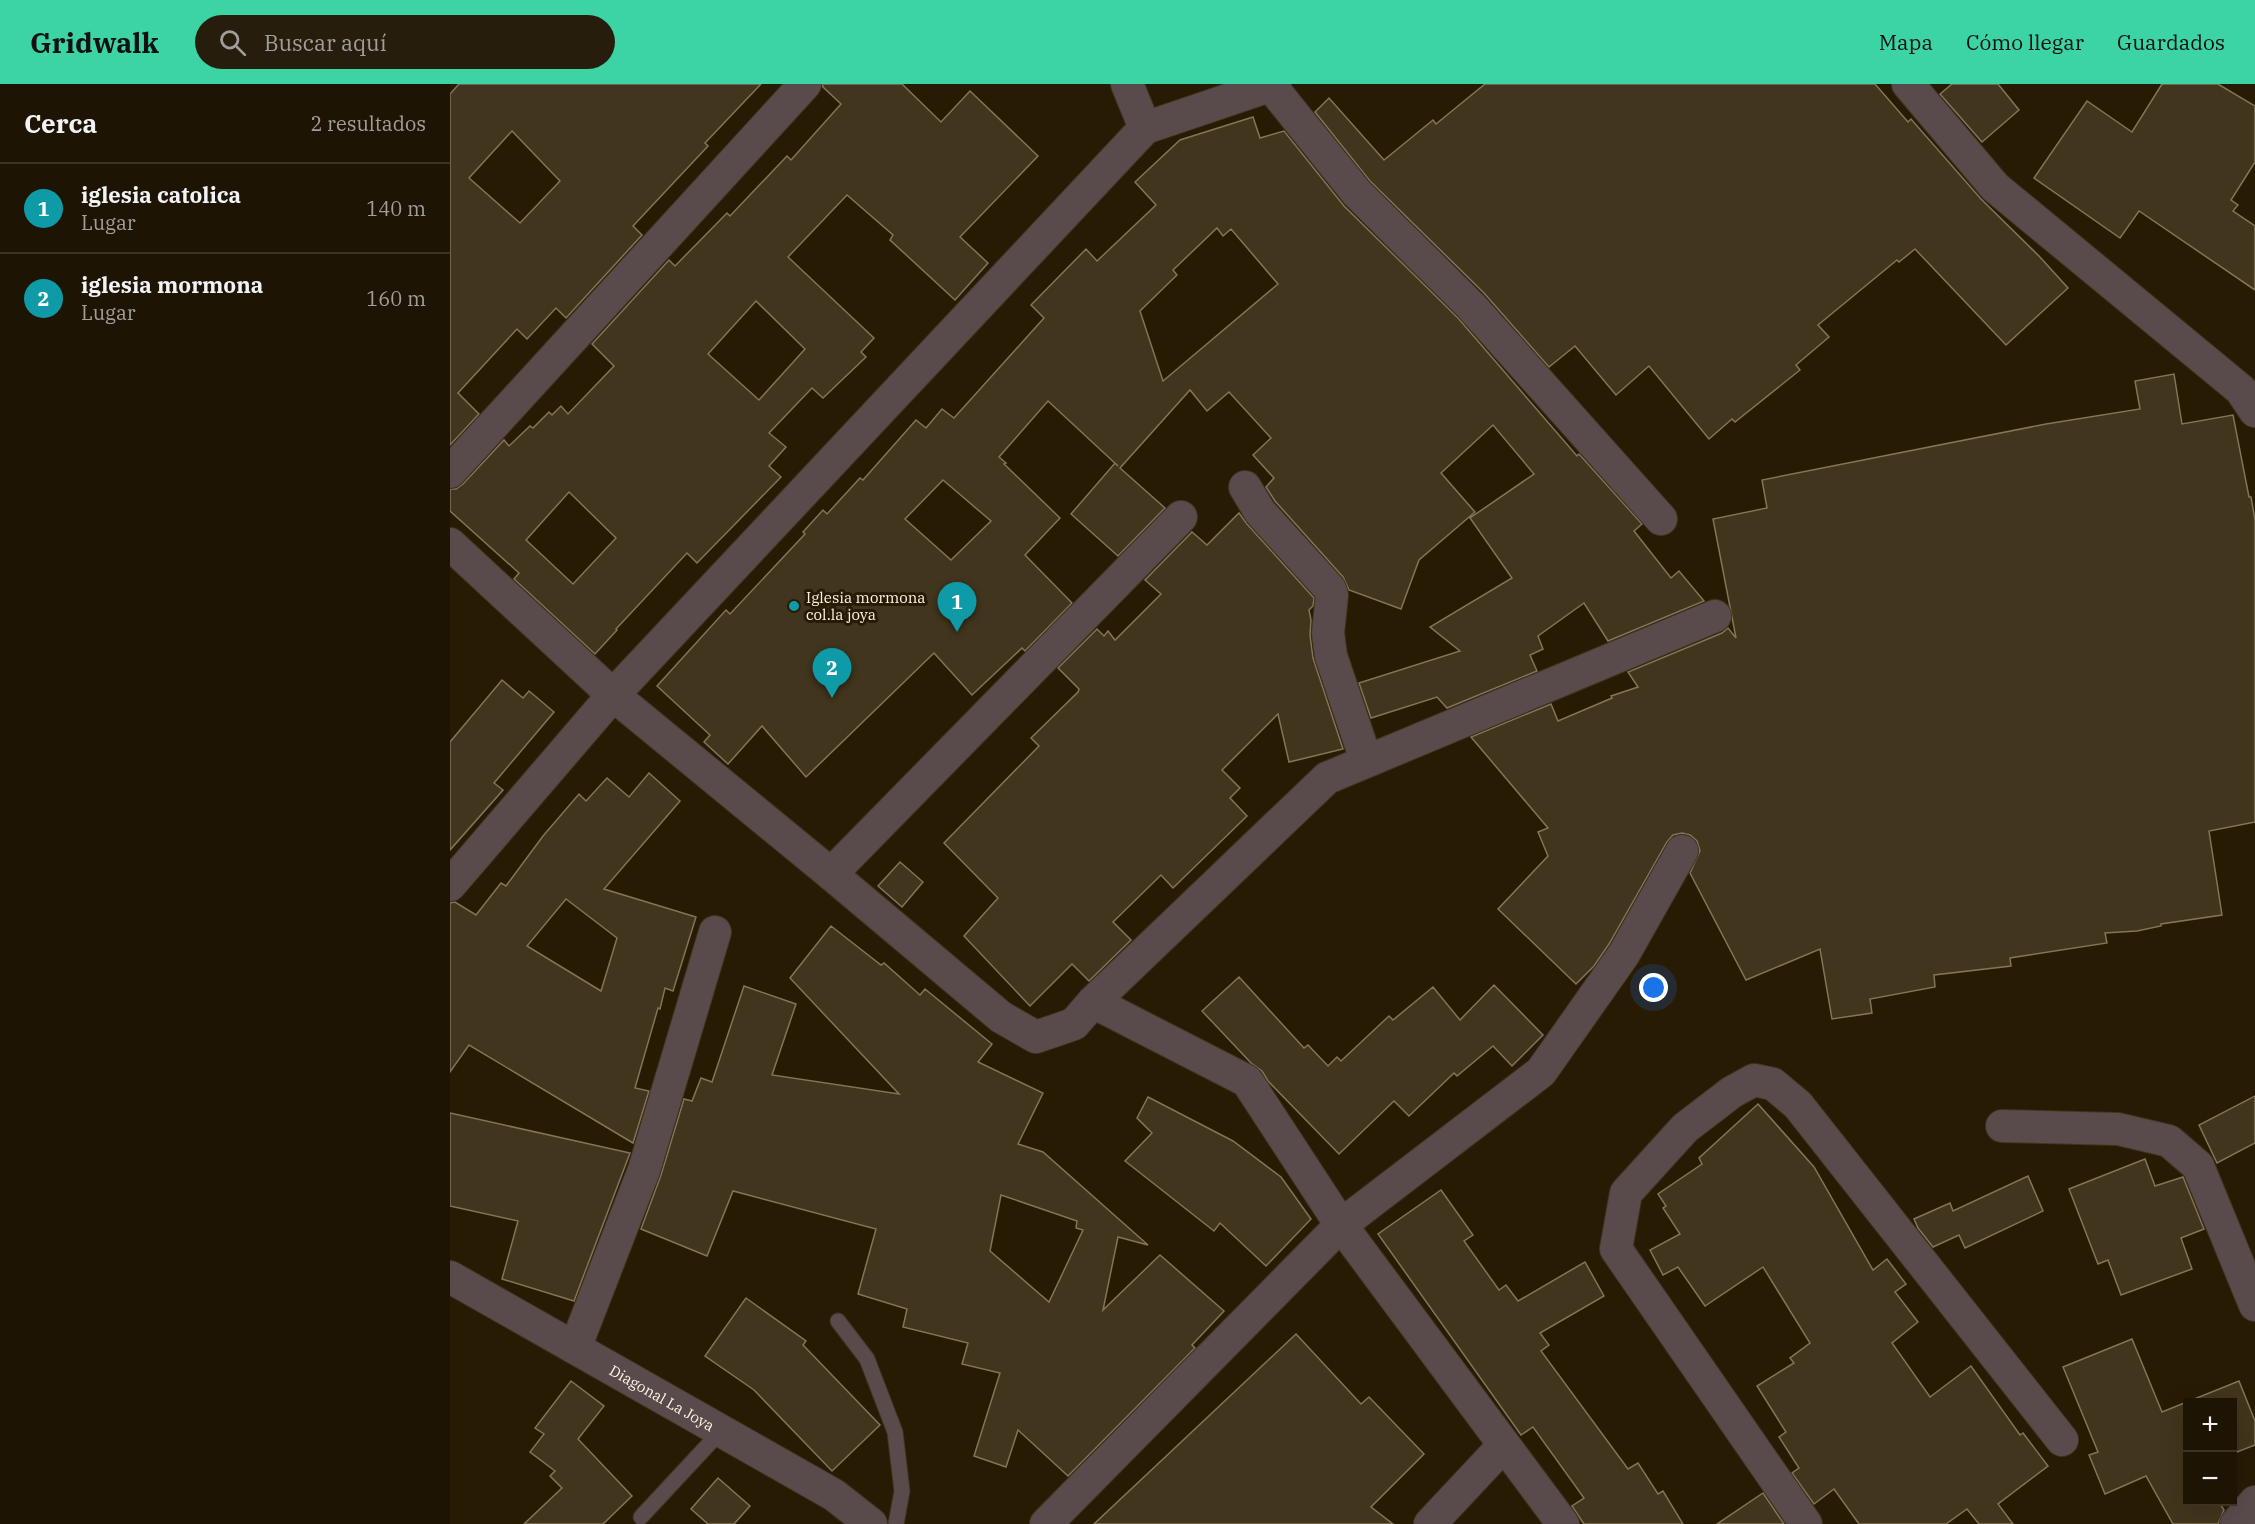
<!DOCTYPE html>
<html lang="es">
<head>
<meta charset="utf-8">
<style>
  :root { --surface:#1e1403; --page:#261d0d; --text:#f1f3f6; --muted:#a19e9a; --line:#3c3325; --accent:#3cd4a4 }
  body { margin:0; font-family:"IBM Plex Serif",serif; background:var(--page); color:var(--text) }
  .controls { position:absolute; right:18px; bottom:18px; display:grid; overflow:hidden; border-radius:0px; box-shadow:0 6px 24px #0002 }
  .controls button { width:54px; height:54px; display:grid; place-items:center; padding:0; border:0; border-bottom:2px solid var(--line); background:var(--surface); color:var(--text); font:30px sans-serif }
  .you { position:absolute; left:1204px; top:904px; width:21px; height:21px; margin:-15px; border:4px solid #fff; border-radius:50%; background:#1a73e8; box-shadow:0 0 0 9px #1a73e833 }
  .badge { display:grid; place-items:center; width:39px; height:39px; border-radius:50%; background:var(--accent); color:#fff; font-size:20px; font-weight:700 }
  .pin { position:absolute; translate:-50% -50px; filter:drop-shadow(0 2px 3px #0008) }
  .pin::after { content:''; position:absolute; top:32px; width:21px; height:18px; background:inherit; clip-path:polygon(0 0,100% 0,50% 100%) }
  .list { margin:0; padding:0; list-style:none }
  h2 { display:flex; justify-content:space-between; align-items:center; height:78px; margin:0; padding:0 24px; font-size:26px }
  h2 small { font-size:20px; font-weight:400; color:var(--muted) }
  .list li { display:grid; grid-template-columns:39px 1fr auto; gap:18px; align-items:center; box-sizing:border-box; height:90px; padding:0 24px; border-top:2px solid var(--line) }
  .list b { display:block; font-size:22px; white-space:nowrap }
  .list p { margin:0; font-size:20px; white-space:nowrap; color:var(--muted) }
  .list em { font-size:20px; font-style:normal; color:var(--muted) }
  .icon { flex:none; width:33px; height:33px; fill:none; stroke:currentColor; stroke-width:2; stroke-linecap:round; stroke-linejoin:round }
  .map { position:relative; flex:none; width:1805px; height:1440px; overflow:hidden }
  header { display:flex; align-items:center; gap:36px; box-sizing:border-box; height:84px; padding:0 30px; background:var(--accent); color:#111 }
  header strong { font-size:28px }
  nav { display:flex; gap:33px; margin-inline-start:auto; font-size:21px }
  .search { width:420px; height:54px; background:var(--page); display:flex; align-items:center; gap:15px; box-sizing:border-box; padding:0 21px; border-radius:33px; color:var(--muted); font-size:22px }
  main { display:flex }
  aside { flex:1; background:var(--surface) }
  .map>svg:first-child { display:block }
  .building { fill:#42351d; stroke:#83745a; stroke-width:1.5; fill-rule:evenodd }
  .lines { fill:none; stroke-linecap:round; stroke-linejoin:round }
  .service-casing { stroke:#41351f; stroke-width:17 }
  .minor-casing { stroke:#41351f; stroke-width:34 }
  .service { stroke:#594b4b; stroke-width:15 }
  .minor { stroke:#594b4b; stroke-width:32 }
  .culture-dot { fill:#0f9aa8; stroke:#281b04; stroke-width:2 }
  .labels { text-anchor:middle; dominant-baseline:central; stroke-width:6; stroke-linejoin:round; paint-order:stroke }
  .poi-label { font-size:15px; fill:#faf2e3; stroke:#281b04; text-anchor:start }
  .street-label { font-size:15px; fill:#faf2e3; stroke:#281b04 }
</style>
</head>
<body>
<header>
<strong>Gridwalk</strong>
<div class="search"><svg class="icon" aria-label="search" viewBox="0 0 24 24"><circle cx="10" cy="10" r="6"/><path d="M15 15l6 6"/></svg>Buscar aquí</div>
<nav><a>Mapa</a><a>Cómo llegar</a><a>Guardados</a></nav>
</header>
<main>
<aside>
<h2>Cerca<small>2 resultados</small></h2>
<ul class="list">
<li><span class="badge" style="background:#0f9aa8">1</span><div><b>iglesia catolica</b><p>Lugar</p></div><em>140 m</em></li>
<li><span class="badge" style="background:#0f9aa8">2</span><div><b>iglesia mormona</b><p>Lugar</p></div><em>160 m</em></li>
</ul>
</aside>
<div class="map">
<svg width="1805" height="1440" viewBox="0 0 1805 1440">
  <rect width="100%" height="100%" fill="#281b04"/>
  <g class="building">
    <path d="M 9,0 L 311,0 L 255,59 L 258,62 L 183,142 L 192,151 L 116,234 L 106,224 L 77,255 L 67,245 L 8,309 L 29,330 L 0,361 L 0,10 ZM 62,47 L 110,97 L 70,139 L 19,94 Z"/>
    <path d="M 372,0 L 452,0 L 491,38 L 520,7 L 588,72 L 510,153 L 538,179 L 505,216 L 440,156 L 443,151 L 397,111 L 338,173 L 424,254 L 411,268 L 416,273 L 373,314 L 362,304 L 319,349 L 336,363 L 319,382 L 331,393 L 247,479 L 237,469 L 166,545 L 167,546 L 145,570 L 64,495 L 69,489 L 0,427 L 0,405 L 6,405 L 13,400 L 54,356 L 59,362 L 80,342 L 83,344 L 99,328 L 102,331 L 111,322 L 118,330 L 164,282 L 142,260 L 219,176 L 225,182 L 277,129 L 280,132 L 337,72 L 341,76 L 391,20 L 373,3 ZM 306,217 L 355,265 L 309,316 L 258,270 ZM 119,408 L 166,454 L 123,500 L 76,456 Z"/>
    <polygon points="1035,0 1425,0 1458,38 1461,35 1531,115 1589,172 1618,204 1556,261 1465,165 1449,178 1447,176 1368,241 1379,253 1346,281 1350,286 1285,338 1282,335 1259,355 1199,282 1166,311 1125,262 1099,283 1034,209 920,97 865,28 879,14 934,76 983,36 986,40"/>
    <polygon points="1502,0 1548,0 1569,26 1532,58 1490,10"/>
    <polygon points="1712,0 1768,0 1805,22 1805,78 1781,116 1788,121 1783,127 1805,142 1805,206 1689,127 1670,154 1584,94 1637,17 1682,48"/>
    <path d="M 803,33 L 810,54 L 834,47 L 894,122 L 1008,234 L 1127,372 L 1129,370 L 1192,440 L 1184,447 L 1221,494 L 1229,487 L 1254,517 L 1158,557 L 1134,519 L 1088,552 L 1093,565 L 1080,571 L 1087,587 L 997,624 L 987,613 L 921,634 L 909,599 L 1010,567 L 980,543 L 1062,494 L 1020,434 L 1084,390 L 1043,341 L 991,389 L 1025,428 L 969,476 L 951,525 L 899,506 L 893,493 L 825,417 L 816,403 L 824,394 L 803,371 L 821,354 L 779,308 L 757,327 L 740,306 L 670,384 L 715,424 L 668,472 L 621,430 L 665,379 L 668,382 L 598,317 L 549,373 L 556,379 L 554,380 L 610,434 L 575,471 L 622,519 L 575,567 L 572,564 L 522,611 L 484,569 L 356,693 L 312,642 L 278,680 L 254,658 L 260,651 L 207,602 L 276,526 L 280,530 L 355,450 L 353,448 L 373,426 L 377,430 L 410,394 L 413,396 L 466,336 L 476,344 L 492,325 L 504,334 L 594,234 L 581,221 L 636,165 L 647,177 L 706,121 L 685,98 L 730,56 ZM 767,144 L 773,152 L 781,145 L 828,200 L 713,297 L 690,227 L 727,191 L 723,186 ZM 493,396 L 541,437 L 501,476 L 455,435 Z"/>
    <polygon points="1724,290 1732,340 1783,331 1799,413 1801,413 1805,436 1805,738 1759,747 1772,831 1711,840 1711,842 1687,847 1655,849 1657,859 1560,874 1561,882 1484,891 1485,903 1420,915 1422,929 1382,935 1370,865 1296,896 1240,789 1250,767 1247,757 1240,751 1232,749 1223,751 1217,758 1159,860 1144,882 1126,900 1048,825 1098,772 1088,748 1098,744 1021,653 1101,620 1108,637 1162,614 1161,612 1188,603 1178,588 1272,549 1278,544 1286,554 1263,435 1317,424 1312,396 1596,340 1690,325 1685,297"/>
    <polygon points="789,429 797,440 864,514 863,522 859,526 861,536 860,551 863,574 893,665 839,678 828,630 772,686 790,704 780,714 797,732 723,804 711,791 663,838 681,856 639,897 622,880 580,922 514,852 548,814 494,759 589,662 581,654 628,608 629,605 608,584 647,545 654,552 658,547 665,556 711,510 695,496 742,448 757,461"/>
    <polygon points="52,596 73,614 79,607 104,628 44,699 53,706 0,766 0,658"/>
    <path d="M 199,689 L 230,717 L 154,805 L 246,833 L 223,907 L 215,904 L 210,925 L 208,924 L 185,1004 L 199,1007 L 183,1059 L 19,961 L 0,988 L 0,819 L 5,818 L 26,831 L 51,799 L 56,802 L 93,752 L 129,710 L 136,717 L 157,694 L 179,713 ZM 116,815 L 167,854 L 151,907 L 77,862 Z"/>
    <polygon points="450,778 473,798 452,823 428,802"/>
    <path d="M 381,842 L 431,881 L 434,879 L 470,911 L 475,905 L 542,960 L 528,978 L 593,1009 L 568,1060 L 593,1068 L 698,1161 L 668,1153 L 653,1226 L 710,1171 L 774,1227 L 742,1261 L 745,1264 L 618,1392 L 568,1346 L 556,1383 L 524,1372 L 550,1289 L 512,1280 L 518,1259 L 453,1243 L 457,1225 L 408,1210 L 426,1145 L 283,1107 L 257,1172 L 191,1145 L 211,1091 L 234,1015 L 242,1017 L 251,994 L 262,998 L 294,902 L 346,920 L 322,991 L 449,1010 L 340,894 ZM 551,1111 L 627,1137 L 626,1144 L 633,1146 L 599,1218 L 540,1167 Z"/>
    <polygon points="789,893 854,964 858,961 878,982 887,973 891,977 939,932 943,936 983,903 1010,936 1044,901 1093,951 1062,982 1043,962 1007,992 1004,989 959,1032 944,1017 889,1070 818,997 812,987 801,979 752,927"/>
    <polygon points="1805,1012 1805,1059 1767,1079 1749,1041"/>
    <polygon points="698,1013 783,1057 831,1093 861,1135 816,1182 770,1139 764,1147 675,1077 702,1049 687,1034"/>
    <polygon points="1308,1020 1364,1083 1423,1186 1437,1175 1456,1200 1445,1208 1468,1238 1442,1259 1480,1313 1521,1282 1570,1351 1573,1349 1598,1382 1548,1420 1563,1440 1529,1440 1517,1425 1496,1440 1409,1440 1384,1405 1364,1420 1342,1389 1349,1384 1329,1353 1336,1348 1307,1302 1344,1279 1340,1274 1360,1259 1313,1183 1255,1222 1228,1183 1213,1191 1200,1166 1230,1150 1213,1124 1216,1122 1208,1110 1252,1080 1249,1074"/>
    <polygon points="0,1029 180,1069 124,1217 52,1195 68,1137 0,1122"/>
    <polygon points="1695,1075 1705,1102 1733,1093 1754,1145 1731,1154 1742,1185 1671,1211 1658,1176 1648,1180 1619,1105"/>
    <polygon points="1578,1092 1593,1127 1515,1164 1509,1151 1483,1163 1468,1144 1464,1135 1500,1119 1503,1127"/>
    <polygon points="991,1106 1023,1151 1014,1157 1049,1206 1056,1201 1068,1217 1135,1178 1154,1212 1090,1249 1099,1261 1091,1267 1178,1385 1188,1379 1208,1410 1213,1407 1233,1440 1134,1440 1122,1422 1134,1414 1083,1343 1071,1351 928,1150"/>
    <polygon points="296,1214 356,1257 353,1261 430,1341 382,1387 304,1306 255,1272"/>
    <polygon points="846,1250 911,1320 919,1313 974,1370 921,1423 943,1440 644,1440"/>
    <polygon points="1682,1255 1712,1328 1789,1297 1805,1337 1805,1361 1782,1370 1782,1318 1737,1318 1737,1418 1769,1418 1774,1426 1768,1440 1723,1440 1696,1392 1655,1410 1639,1371 1648,1368 1613,1283"/>
    <polygon points="121,1297 154,1322 128,1355 182,1412 153,1440 74,1440 112,1404 100,1392 105,1387 80,1368 94,1350 85,1344"/>
    <polygon points="268,1394 300,1422 284,1440 258,1440 241,1425"/>
    <polygon points="1313,1409 1334,1440 1267,1440"/>
  </g>
  <g class="lines">
    <g class="service-casing">
      <g id="service">
        <polyline points="388,1237 417,1275 445,1348 452,1407 446,1440"/>
        <polyline points="191,1433 271,1347"/>
      </g>
    </g>
    <g class="minor-casing">
      <g id="minor">
        <polyline points="677,0 695,44"/>
        <polyline points="1458,0 1545,103 1791,306 1805,327"/>
        <polyline points="821,2 907,109 1021,222 1211,435"/>
        <polyline points="0,388 355,0"/>
        <polyline points="795,403 810,428 880,505 882,511 878,549 881,572 916,676"/>
        <polyline points="0,460 163,611 381,790 551,933 586,953 624,940 643,918 877,694 1265,532"/>
        <polyline points="381,790 731,433"/>
        <polyline points="0,801 163,611 695,44 825,0"/>
        <polyline points="643,918 797,997 891,1141 1113,1440"/>
        <polyline points="1552,1042 1668,1045 1719,1057 1748,1082 1805,1221"/>
        <path id="s1" d="M 0,1193 L 384,1411 L 421,1440"/>
        <polyline points="125,1264 194,1086 265,848"/>
        <polyline points="596,1440 891,1141 1091,988 1174,870 1232,767"/>
        <polyline points="980,1440 1054,1361"/>
        <polyline points="1356,1440 1166,1165 1176,1109 1235,1044 1282,1008 1304,996 1323,1000 1348,1021 1612,1356"/>
        <polyline points="1786,1440 1805,1418"/>
      </g>
    </g>
    <use href="#service" class="service"/>
    <use href="#minor" class="minor"/>
  </g>
  <circle class="culture-dot" cx="344" cy="522" r="6"/>
  <g class="labels">
    <g class="poi-label">
      <text x="356" y="513">Iglesia mormona<tspan x="356" dy="17">col.la joya</tspan></text>
    </g>
    <g class="street-label">
      <text stroke="none"><textPath href="#s1" startOffset="244">Diagonal La Joya</textPath></text>
    </g>
  </g>
</svg>
<div class="controls">
<button>+</button>
<button>−</button>
</div>
<div class="you"></div>
<div class="pin badge" style="left:507px;top:548px;background:#0f9aa8">1</div>
<div class="pin badge" style="left:382px;top:614px;background:#0f9aa8">2</div>
</div>
</main>
</body>
</html>
